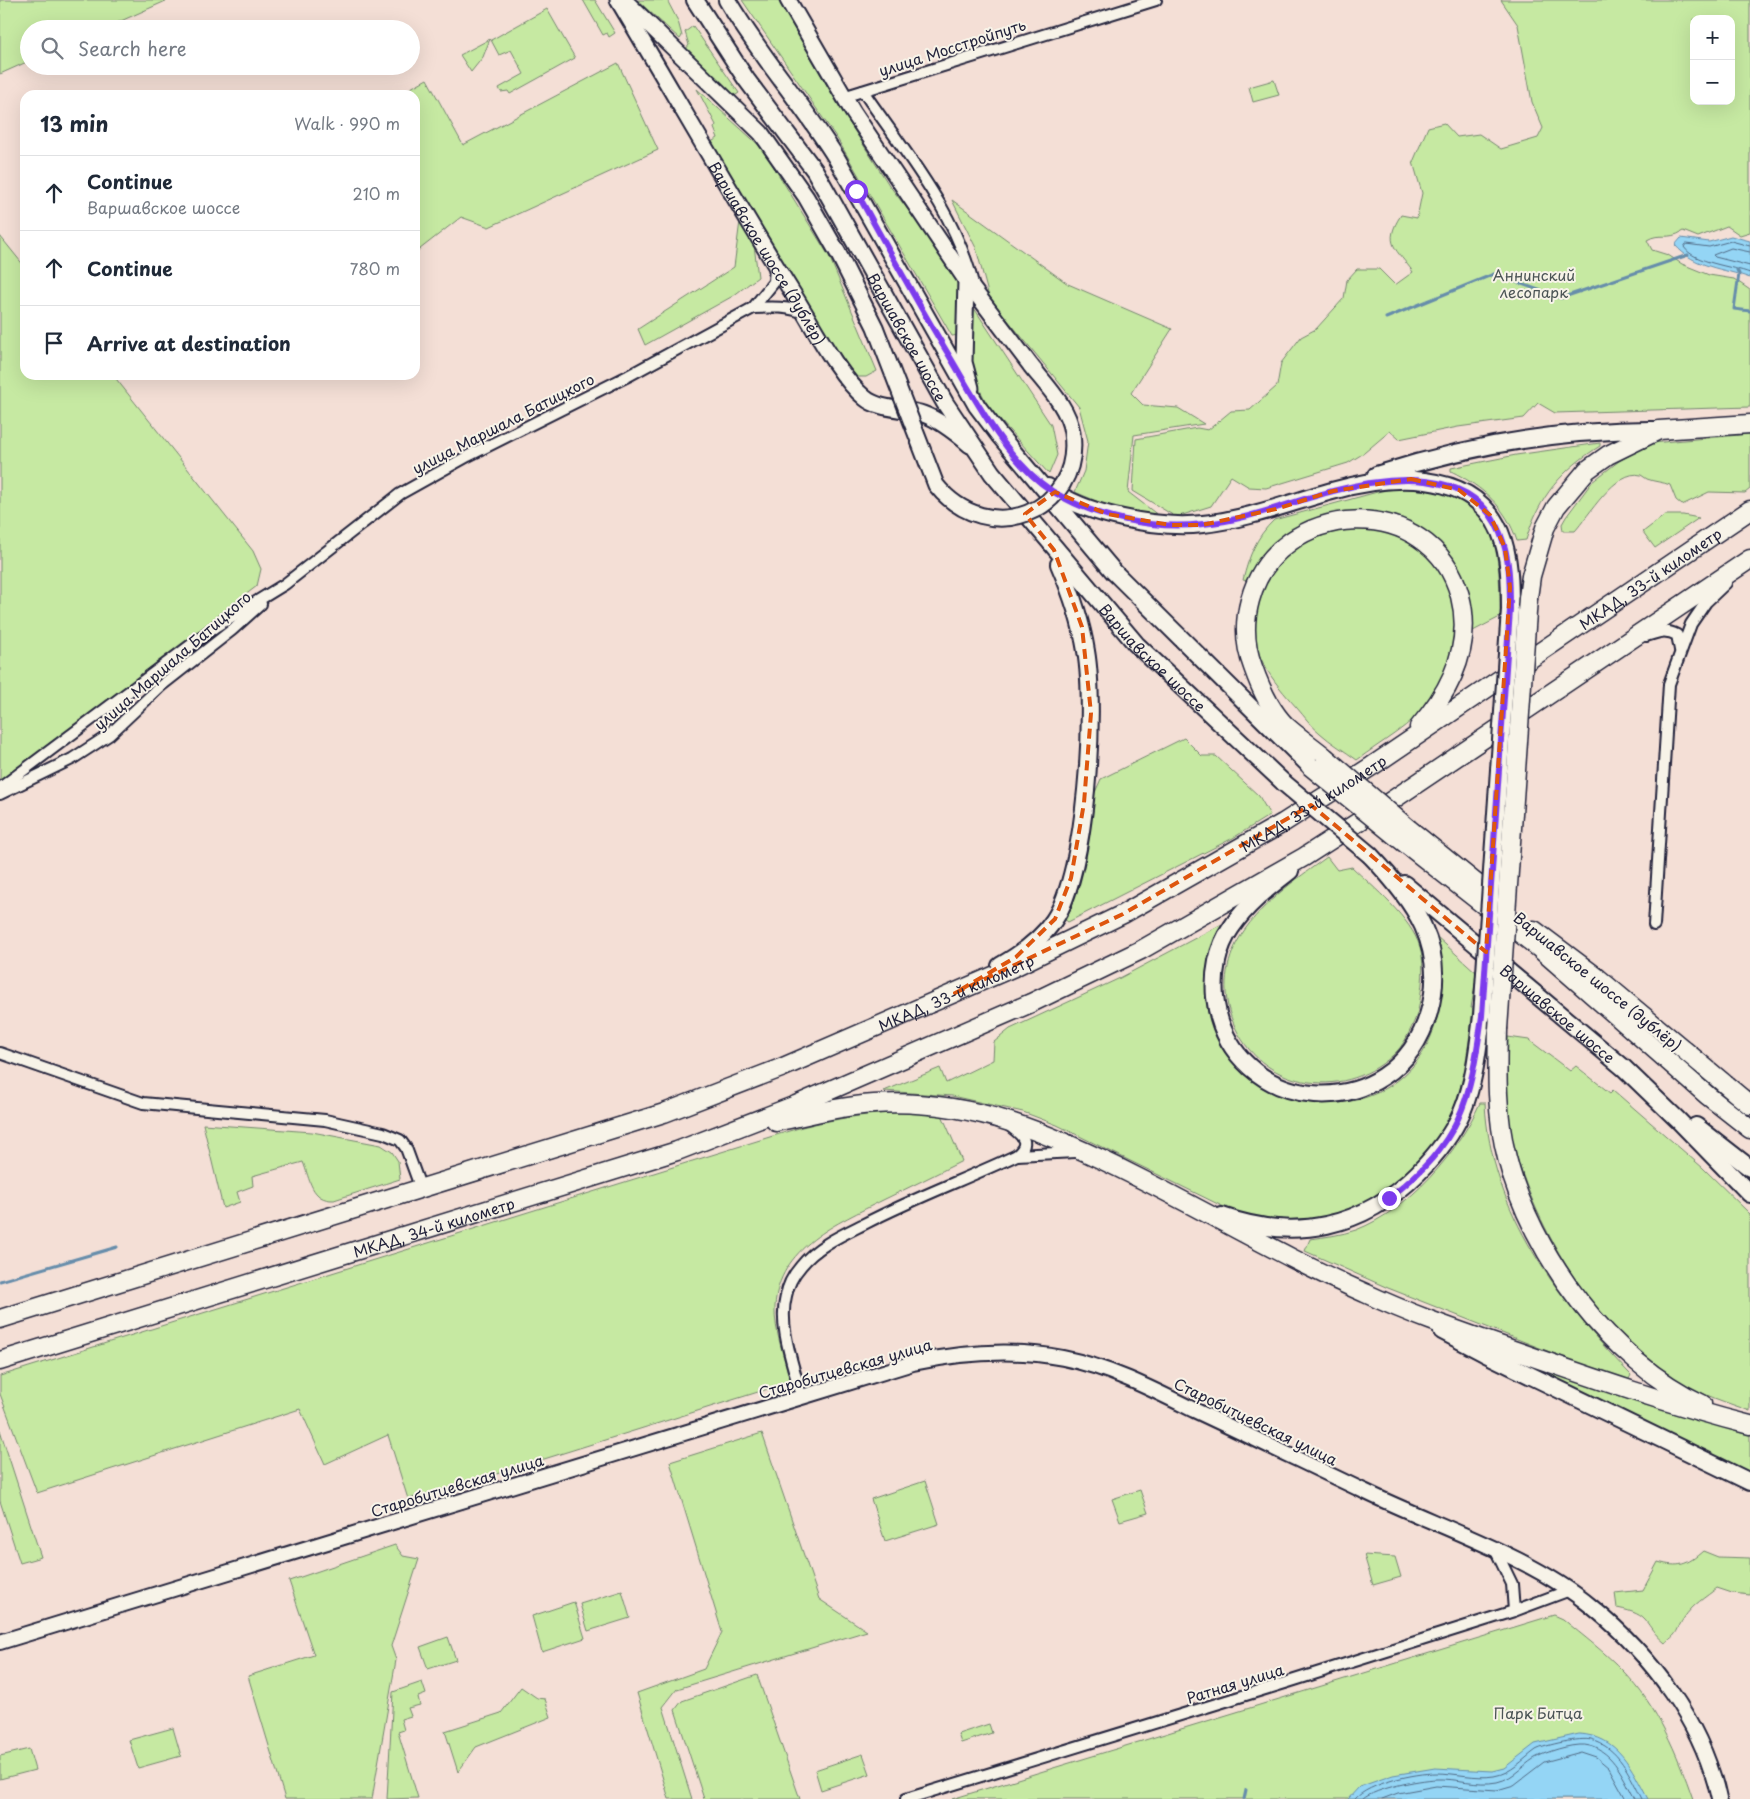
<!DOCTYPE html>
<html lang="en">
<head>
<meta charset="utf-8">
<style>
  :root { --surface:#fff; --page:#f2f2f3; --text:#1f2937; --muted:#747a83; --line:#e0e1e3 }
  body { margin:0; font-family:"Playpen Sans",sans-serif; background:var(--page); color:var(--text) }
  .controls { position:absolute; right:15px; top:15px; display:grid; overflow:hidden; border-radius:10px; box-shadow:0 5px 20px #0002 }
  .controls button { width:45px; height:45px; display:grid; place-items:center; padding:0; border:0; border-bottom:1px solid var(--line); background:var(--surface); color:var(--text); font:25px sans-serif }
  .stop { position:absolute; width:15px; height:15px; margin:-11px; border:4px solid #7c3aed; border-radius:50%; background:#fff }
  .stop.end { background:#7c3aed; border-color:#fff; box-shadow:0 1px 5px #0008 }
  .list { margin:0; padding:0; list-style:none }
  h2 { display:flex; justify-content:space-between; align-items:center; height:65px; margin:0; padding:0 20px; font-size:21px }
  h2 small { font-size:16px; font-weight:400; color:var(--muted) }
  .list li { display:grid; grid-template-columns:32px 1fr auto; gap:15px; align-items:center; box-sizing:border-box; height:75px; padding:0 20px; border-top:1px solid var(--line) }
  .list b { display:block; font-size:19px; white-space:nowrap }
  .list p { margin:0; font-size:16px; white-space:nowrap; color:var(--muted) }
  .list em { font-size:16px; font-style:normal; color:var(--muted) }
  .icon { flex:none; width:28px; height:28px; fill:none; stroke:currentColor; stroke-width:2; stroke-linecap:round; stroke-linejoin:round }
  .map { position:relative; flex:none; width:1750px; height:1799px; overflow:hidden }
  .search { position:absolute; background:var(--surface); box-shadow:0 5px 20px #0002; left:20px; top:20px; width:400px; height:55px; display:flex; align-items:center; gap:12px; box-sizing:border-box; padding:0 18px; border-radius:28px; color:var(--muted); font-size:19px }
  .panel { position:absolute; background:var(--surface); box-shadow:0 5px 20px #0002; left:20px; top:90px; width:400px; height:290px; border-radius:15px }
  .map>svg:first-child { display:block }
  .green { fill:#c6e9a2; stroke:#74866e; fill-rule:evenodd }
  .water { fill:#94d5f5; stroke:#668dab }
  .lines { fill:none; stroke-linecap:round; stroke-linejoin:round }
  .shore { stroke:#506a85; stroke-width:1 }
  .stream { stroke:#668dab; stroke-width:3 }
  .minor-casing { stroke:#22223b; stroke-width:14 }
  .tertiary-casing { stroke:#22223b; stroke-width:18 }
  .secondary-casing { stroke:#22223b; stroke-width:19 }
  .primary-casing { stroke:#22223b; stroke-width:20 }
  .trunk-casing { stroke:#22223b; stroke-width:21 }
  .minor { stroke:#f7f3e8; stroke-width:10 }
  .tertiary { stroke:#f7f3e8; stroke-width:14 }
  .secondary { stroke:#f7f3e8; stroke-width:15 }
  .primary { stroke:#f7f3e8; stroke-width:16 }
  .trunk { stroke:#f7f3e8; stroke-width:18 }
  .secondary-bridge-casing { stroke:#22223b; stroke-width:19; stroke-linecap:butt }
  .primary-bridge-casing { stroke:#22223b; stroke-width:20; stroke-linecap:butt }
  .trunk-bridge-casing { stroke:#22223b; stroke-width:21; stroke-linecap:butt }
  .secondary-bridge { stroke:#f7f3e8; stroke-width:15 }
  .primary-bridge { stroke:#f7f3e8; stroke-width:16 }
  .trunk-bridge { stroke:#f7f3e8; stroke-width:18 }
  .route { stroke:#7c3aed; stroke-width:6 }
  .marked { fill:none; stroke:#de560e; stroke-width:4; stroke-dasharray:10 6; stroke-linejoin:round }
  .labels { text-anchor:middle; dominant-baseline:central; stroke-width:4; stroke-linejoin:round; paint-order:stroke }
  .street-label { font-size:15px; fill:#22223b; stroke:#f7f3e8 }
  .park-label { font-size:15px; fill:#4b5455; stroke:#f7f3e8 }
</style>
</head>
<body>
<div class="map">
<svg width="1750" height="1799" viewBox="0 0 1750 1799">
  <rect width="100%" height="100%" fill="#f4dfd6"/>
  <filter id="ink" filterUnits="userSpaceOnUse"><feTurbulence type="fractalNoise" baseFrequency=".02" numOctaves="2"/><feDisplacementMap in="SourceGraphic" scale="10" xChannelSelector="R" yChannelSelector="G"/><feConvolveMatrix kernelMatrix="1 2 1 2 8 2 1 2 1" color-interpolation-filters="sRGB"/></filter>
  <g filter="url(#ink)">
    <g class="green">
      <polygon points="0,0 168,0 103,29 29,29 29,61 0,74"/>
      <polygon points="583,0 595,0 615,33 609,37 607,33 603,35"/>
      <polygon points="637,0 667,0 678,21 682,36 680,39"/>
      <polygon points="742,0 778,0 840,108 889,185 961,279 959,335 952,336 838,140"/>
      <path d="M 1501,0 L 1750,0 L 1750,232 L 1740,235 L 1727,226 L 1698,237 L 1683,231 C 1668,241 1660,232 1647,240 L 1652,250 L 1668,255 L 1682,264 L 1709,275 L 1734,279 L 1750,290 L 1750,407 L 1555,413 L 1538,403 L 1524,418 L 1458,427 L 1399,439 L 1390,431 L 1364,453 L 1348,463 L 1266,488 L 1249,487 L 1231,476 L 1211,506 L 1176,517 L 1133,491 L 1136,439 L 1197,428 L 1208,430 L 1231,411 L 1250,410 L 1277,386 L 1281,363 L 1301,337 L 1316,329 L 1344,298 L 1347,280 L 1357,269 L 1379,269 L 1395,285 L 1413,272 C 1397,249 1382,244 1401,215 L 1417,218 L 1422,193 L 1413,162 L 1428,127 L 1444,123 L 1457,137 L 1479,134 L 1501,149 L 1538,138 L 1543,128 L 1532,102 L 1518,25 ZM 1694,19 L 1731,19 L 1731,101 L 1694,101 Z"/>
      <polygon points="547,9 575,58 510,94 508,91 501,92 499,88 524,74 511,50 499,55 491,40"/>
      <polygon points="693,26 739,93 733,97 686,49 689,45 685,32"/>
      <polygon points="490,39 483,57 471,72 460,55"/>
      <polygon points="618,63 658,150 489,227 461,217 415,253 415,95 398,95 427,79 463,145"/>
      <polygon points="1274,80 1279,95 1253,102 1249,87"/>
      <polygon points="697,89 762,148 829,256 877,371 866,377 853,377 835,351 706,145 718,138 714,128 716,125"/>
      <polygon points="952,200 1068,284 1172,329 1131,393 1143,405 1178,408 1204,424 1134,435 1128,492 1163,519 1108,506 1075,492 1084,471 1088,441 1079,407 989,297 976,248"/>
      <polygon points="740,221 754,245 758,277 733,296 645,345 638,329 734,267"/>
      <polygon points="0,236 25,267 25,375 113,375 253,551 261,569 257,586 0,782"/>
      <polygon points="970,302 1051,425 1057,455 1049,474 989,408 972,374"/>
      <path d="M 1750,434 L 1750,489 L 1745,493 L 1709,492 L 1682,505 L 1676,500 L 1670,485 C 1663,482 1655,482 1647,479 C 1645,478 1643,476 1641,475 C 1616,468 1588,517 1575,531 L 1563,531 L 1562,524 L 1566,517 L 1592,482 L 1619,461 L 1652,443 Z"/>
      <path d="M 1600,443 L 1600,446 C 1562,470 1539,496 1526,540 L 1517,541 C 1506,507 1483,487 1451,471 L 1451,468 L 1516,455 Z"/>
      <path d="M 1411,487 C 1497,497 1500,542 1500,617 L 1473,631 C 1472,613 1471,596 1464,578 C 1438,514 1356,496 1298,526 C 1274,538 1260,559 1247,581 L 1243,580 C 1249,556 1256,537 1274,520 L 1381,491 Z"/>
      <polygon points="1665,515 1683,515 1699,518 1655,548 1643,532"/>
      <path d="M 1358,527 C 1378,530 1402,535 1419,546 C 1466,577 1464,661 1431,701 C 1412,725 1381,742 1357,760 C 1345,751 1331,743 1320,733 C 1311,726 1304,716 1297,708 C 1273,681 1246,650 1255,611 C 1256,603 1262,594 1265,586 C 1282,543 1315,533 1358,527 Z"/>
      <polygon points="1184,738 1202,756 1216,756 1259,796 1270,815 1233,838 1068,922 1064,919 1074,899 1080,877 1092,799 1101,779"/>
      <path d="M 1327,857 L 1337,870 L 1352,867 C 1373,887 1411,918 1420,947 C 1424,960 1423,978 1421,992 C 1420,1000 1419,1009 1416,1017 C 1410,1031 1404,1046 1392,1056 C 1341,1102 1259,1088 1233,1022 C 1222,996 1224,967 1237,942 C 1257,906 1295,880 1327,857 Z"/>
      <path d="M 1222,924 C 1137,1107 1413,1177 1440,1004 C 1443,981 1440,958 1436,936 L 1477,973 L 1471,1008 L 1473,1008 C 1469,1040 1466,1074 1455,1105 C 1448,1124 1435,1140 1423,1156 C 1371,1217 1302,1233 1228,1209 L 1057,1125 L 1023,1112 L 952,1096 L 884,1091 L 940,1068 L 946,1083 L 993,1060 L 994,1042 L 1010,1029 L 1118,979 Z"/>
      <path d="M 1508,1037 L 1529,1040 L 1570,1071 L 1576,1066 L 1610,1093 L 1613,1090 L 1703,1168 L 1750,1214 L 1750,1411 C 1726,1402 1702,1395 1680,1382 C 1600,1337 1535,1230 1513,1143 C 1505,1108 1507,1072 1508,1037 Z"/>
      <path d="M 1480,1103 L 1485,1103 C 1490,1211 1559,1301 1631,1375 L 1628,1381 L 1598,1371 L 1388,1288 L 1305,1251 L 1310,1239 C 1325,1237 1341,1235 1356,1230 C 1410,1209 1457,1154 1480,1103 Z"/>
      <path d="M 909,1112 L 942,1115 L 962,1161 C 936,1174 910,1187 883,1200 C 838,1223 778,1247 775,1307 C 774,1331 785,1358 790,1382 L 458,1486 L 408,1499 L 388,1435 L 325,1464 L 300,1409 L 37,1493 L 0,1394 L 0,1376 L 802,1127 C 838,1118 872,1113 909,1112 Z"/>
      <path d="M 203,1124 L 312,1132 L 381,1145 L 392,1152 L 398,1161 L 400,1179 L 334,1200 C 311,1201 310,1179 303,1162 L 252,1176 L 253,1186 L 237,1192 L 240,1202 L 223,1208 Z"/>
      <polygon points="1550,1371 1635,1402 1750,1435 1750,1474 1548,1374"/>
      <polygon points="0,1430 41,1557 20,1563 0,1501"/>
      <polygon points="762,1433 819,1599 867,1631 677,1689 663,1707 692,1799 669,1799 637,1693 704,1669 722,1632 670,1462"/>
      <polygon points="925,1481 939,1524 885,1541 871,1499"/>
      <polygon points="1140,1490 1148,1513 1120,1521 1112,1499"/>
      <polygon points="395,1545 403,1556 419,1559 391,1646 396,1660 372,1799 285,1799 248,1676 314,1655 289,1581"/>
      <path d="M 1703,1551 L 1718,1557 L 1750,1558 L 1750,1595 L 1732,1593 L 1717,1588 C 1706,1597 1692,1605 1684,1618 C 1675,1631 1680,1632 1665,1643 C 1642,1624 1653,1615 1617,1608 L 1615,1593 L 1643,1590 L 1658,1562 C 1679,1568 1687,1565 1703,1551 Z"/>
      <polygon points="1364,1555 1395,1557 1401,1577 1373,1585"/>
      <polygon points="622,1591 630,1618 588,1631 580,1604"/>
      <polygon points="574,1602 585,1638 542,1652 532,1616"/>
      <path d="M 1554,1615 L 1563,1619 C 1583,1636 1605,1652 1624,1672 C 1658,1707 1677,1753 1693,1799 L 952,1799 Z"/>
      <polygon points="448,1637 456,1660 428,1669 420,1647"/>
      <polygon points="757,1675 800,1799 704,1799 675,1710 682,1701"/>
      <polygon points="422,1682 426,1694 418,1697 420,1705 408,1708 411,1716 401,1719 404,1730 398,1732 418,1798 387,1799 393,1692"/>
      <polygon points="521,1687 537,1698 545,1699 551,1717 476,1747 458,1772 445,1731 501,1713"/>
      <polygon points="989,1724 992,1733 961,1743 958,1734"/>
      <polygon points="173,1728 181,1756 138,1768 129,1740"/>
      <polygon points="29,1749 35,1770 0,1779 0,1756"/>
      <polygon points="863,1754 870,1774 821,1790 815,1770"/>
    </g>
    <g class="water">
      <path d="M 1731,236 L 1750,241 L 1750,278 C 1723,268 1695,268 1675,245 L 1681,238 L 1709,242 Z"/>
      <path d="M 1579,1734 C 1619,1736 1631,1768 1648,1799 L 1348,1799 L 1359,1787 L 1393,1775 L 1435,1768 L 1492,1771 L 1504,1768 L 1535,1744 Z"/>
    </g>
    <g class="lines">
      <g class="shore">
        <path d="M 1750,246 L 1731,241 L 1709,247 L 1686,244 L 1684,247 C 1694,263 1732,266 1750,273"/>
        <polyline points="1750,252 1731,248 1713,255 1715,257 1750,266"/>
        <path d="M 1355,1799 C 1369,1783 1415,1773 1437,1773 C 1455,1773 1476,1779 1494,1776 C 1512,1773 1522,1760 1536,1750 C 1545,1745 1581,1737 1591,1740 C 1619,1747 1630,1776 1642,1799"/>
        <path d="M 1363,1799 C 1376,1788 1418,1780 1436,1779 C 1456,1778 1477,1786 1497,1782 C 1516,1778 1524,1762 1541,1755 C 1553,1750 1577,1742 1590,1746 C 1614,1752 1624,1779 1635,1799"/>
        <polyline points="1382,1799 1398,1793 1436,1786 1497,1790 1514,1785 1544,1762 1581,1752 1596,1757 1609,1768 1626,1799"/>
      </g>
      <g class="stream">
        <polyline points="1737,270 1739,274 1734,309 1750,311"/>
        <polyline points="1386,318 1494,274 1561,298 1688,255"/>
        <polyline points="0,1281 117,1247"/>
        <polyline points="1244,1799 1246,1790"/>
      </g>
      <g class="minor-casing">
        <g id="minor">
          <path d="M 863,91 C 905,153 957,213 974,288"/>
          <polyline points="843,97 1156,0"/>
          <path d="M 753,308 C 771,307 789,306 806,314"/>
          <path d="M 1646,636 C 1658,632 1665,629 1677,635 L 1680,650"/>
          <polyline points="0,788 215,627 285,584 400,494 468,456 628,376 753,308 774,282 775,265"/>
          <polyline points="0,794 72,759 109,735 162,685 232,630 261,604"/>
          <polyline points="1654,925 1669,684 1691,624 1706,602 1726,583"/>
          <polyline points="0,1053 143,1103 325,1120 383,1133 400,1140 406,1148 421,1189"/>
          <polyline points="1017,1155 1075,1152"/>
          <path d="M 801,1396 C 794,1366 778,1327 786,1296 C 788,1285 794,1274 801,1266 C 817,1246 842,1235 864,1224 C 914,1198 966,1179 1017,1155 C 1030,1143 1024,1137 1011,1127"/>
          <polyline points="1496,1551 1512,1584 1514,1611"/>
          <polyline points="906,1799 1285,1683 1514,1611 1570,1590"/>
        </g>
      </g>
      <g class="tertiary-casing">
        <path id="tertiary" d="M 0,1642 L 913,1363 C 963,1352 1012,1348 1063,1358 C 1109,1367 1152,1389 1194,1410 C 1252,1437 1309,1465 1366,1492 C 1438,1527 1531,1556 1592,1607 C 1651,1655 1703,1723 1719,1799"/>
      </g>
      <g class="secondary-casing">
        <g id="secondary">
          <path id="s1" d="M 618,0 C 676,97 732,196 792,292 C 811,322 838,376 865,398 C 879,410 905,408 923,414 C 940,420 956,433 970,445"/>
          <polyline points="788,0 853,112 966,280 1031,366"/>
          <polyline points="625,1 761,133 806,197 838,253"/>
          <polyline points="966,280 964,362 971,388"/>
        </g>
      </g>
      <g class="primary-casing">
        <g id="primary">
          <path id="s2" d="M 695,0 L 746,79 L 815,171 L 945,403 L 992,473 L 1136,644 L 1284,783"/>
          <path d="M 727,0 C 760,56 803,104 837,159 L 977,406 L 999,435 L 1114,572 L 1310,766"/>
          <path d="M 1376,475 C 1469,445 1562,429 1659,430"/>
          <path d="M 1048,487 C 1083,515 1159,529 1203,524 C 1248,519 1289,503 1332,491 C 1387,475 1472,467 1500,532 C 1510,556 1510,584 1510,610"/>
          <path d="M 1290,871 C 1268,888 1246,905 1231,928 C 1217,948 1213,974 1215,997 C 1229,1118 1396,1130 1429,1012 C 1448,946 1413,900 1370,855"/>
          <path id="s3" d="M 1404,884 L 1624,1068 L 1678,1120 L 1750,1194"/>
          <path d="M 1000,966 C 1021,954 1041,940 1054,920 C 1087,871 1096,709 1086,651 C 1081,620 1071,592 1059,564"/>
          <polyline points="1696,1126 1750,1168"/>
          <path d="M 1222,1216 C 1295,1242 1363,1228 1418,1173 C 1436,1155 1452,1135 1462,1112 C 1475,1081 1478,1048 1482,1016"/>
          <polyline points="1442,1331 1484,1353 1750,1482"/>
        </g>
      </g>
      <g class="trunk-casing">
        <g id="trunk">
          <polyline points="1528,598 1531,576 1545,528 1556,507 1587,470 1608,455 1659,430 1750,424"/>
          <path d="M 1325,757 C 1312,746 1298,737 1286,726 C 1271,711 1260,687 1253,667 C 1245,646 1244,622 1250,600 C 1277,498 1432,491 1460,596 C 1473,646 1451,690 1419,727"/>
          <polyline points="1409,829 1498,901"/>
          <polyline points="1397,837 1540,949 1708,1096 1750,1129"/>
          <polyline points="1534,930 1598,978 1750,1105"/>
          <path d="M 1498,1029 C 1497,1072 1496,1116 1507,1158 C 1531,1254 1611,1362 1702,1404"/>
          <path d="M 776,1122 C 808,1115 841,1106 874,1104 C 972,1098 1052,1134 1137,1177 C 1213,1215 1287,1259 1365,1293 C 1414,1316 1465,1333 1516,1351 C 1593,1378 1671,1405 1750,1425"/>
          <path id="s4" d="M 0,1319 L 664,1113 L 781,1068 L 1014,967 L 1123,914 L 1283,823 L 1372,766 L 1750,510"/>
          <path id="s5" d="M 0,1361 L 677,1151 L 796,1105 L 1031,1003 L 1141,950 L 1304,857 L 1394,799 L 1750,559"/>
        </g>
      </g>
      <use href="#minor" class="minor"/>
      <use href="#tertiary" class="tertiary"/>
      <use href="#secondary" class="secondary"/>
      <use href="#primary" class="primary"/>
      <use href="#trunk" class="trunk"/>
      <g class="secondary-bridge-casing">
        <path id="secondary-bridge" d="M 838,253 L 875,327 L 936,485 C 988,550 1083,512 1072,433 C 1069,408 1046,385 1031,366"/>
      </g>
      <g class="primary-bridge-casing">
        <g id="primary-bridge">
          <polyline points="1284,783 1370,855"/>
          <polyline points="1482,1016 1510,610"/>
        </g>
      </g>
      <g class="trunk-bridge-casing">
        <g id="trunk-bridge">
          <polyline points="1325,757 1409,829"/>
          <polyline points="1310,766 1397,837"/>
          <polyline points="1498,1029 1528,598"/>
        </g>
      </g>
      <use href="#secondary-bridge" class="secondary-bridge"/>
      <use href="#primary-bridge" class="primary-bridge"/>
      <use href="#trunk-bridge" class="trunk-bridge"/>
    </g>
  </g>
  <g class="lines" filter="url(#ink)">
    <path class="route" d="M 856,191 C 886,245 915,299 947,352 C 975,398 1006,461 1052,491 C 1094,518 1155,530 1203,524 C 1249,520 1290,502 1333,491 C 1389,476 1473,466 1500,533 C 1510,557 1510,584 1510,610 L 1482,1016 C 1470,1103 1461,1142 1389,1198"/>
  </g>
  <path class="marked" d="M 1411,479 L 1459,490 L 1490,515 L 1505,548 L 1510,587 L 1486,952 L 1311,805 L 1123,914 L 955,993 L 1016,957 L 1055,919 L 1071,878 L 1084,803 L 1091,713 L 1082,627 L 1054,550 L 1025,514 L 1055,492 L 1107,514 L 1170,525 L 1202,525 L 1276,509 L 1333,491 Z"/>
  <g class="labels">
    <g class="street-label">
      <text transform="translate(952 47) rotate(-18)">улица Мосстройпуть</text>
      <text stroke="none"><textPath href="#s1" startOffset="294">Варшавское шоссе (дублёр)</textPath></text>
      <text stroke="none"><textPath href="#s2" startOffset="399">Варшавское шоссе</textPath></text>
      <text transform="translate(503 423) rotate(-27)">улица Маршала Батицкого</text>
      <text stroke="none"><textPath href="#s4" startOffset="1821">МКАД, 33-й километр</textPath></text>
      <text stroke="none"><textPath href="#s2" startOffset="804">Варшавское шоссе</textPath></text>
      <text transform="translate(172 660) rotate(-41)">улица Маршала Батицкого</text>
      <text stroke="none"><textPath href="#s4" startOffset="1416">МКАД, 33-й километр</textPath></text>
      <text transform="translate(1598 981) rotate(39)">Варшавское шоссе (дублёр)</text>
      <text stroke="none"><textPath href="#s4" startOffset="1011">МКАД, 33-й километр</textPath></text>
      <text stroke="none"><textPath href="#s3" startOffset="201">Варшавское шоссе</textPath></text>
      <text stroke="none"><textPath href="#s5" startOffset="454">МКАД, 34-й километр</textPath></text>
      <text transform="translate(845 1368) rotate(-16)">Старобитцевская улица</text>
      <text transform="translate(1256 1421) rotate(26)">Старобитцевская улица</text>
      <text transform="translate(457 1485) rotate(-17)">Старобитцевская улица</text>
      <text transform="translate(1235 1683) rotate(-17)">Ратная улица</text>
    </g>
    <g class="park-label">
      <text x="1534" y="274">Аннинский<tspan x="1534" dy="17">лесопарк</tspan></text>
      <text x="1538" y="1712">Парк Битца</text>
    </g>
  </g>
</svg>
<div class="controls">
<button>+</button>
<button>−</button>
</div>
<div class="stop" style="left:856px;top:191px"></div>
<div class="stop end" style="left:1389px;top:1198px"></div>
<div class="search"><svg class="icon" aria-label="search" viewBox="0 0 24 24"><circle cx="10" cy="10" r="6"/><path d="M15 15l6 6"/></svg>Search here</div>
<section class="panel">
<h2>13 min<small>Walk · 990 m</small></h2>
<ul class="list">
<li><svg class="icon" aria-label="ahead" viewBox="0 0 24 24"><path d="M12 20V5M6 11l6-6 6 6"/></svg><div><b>Continue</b><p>Варшавское шоссе</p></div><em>210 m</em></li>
<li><svg class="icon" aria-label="ahead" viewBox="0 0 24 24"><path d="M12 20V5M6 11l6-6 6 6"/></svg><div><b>Continue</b></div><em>780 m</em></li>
<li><svg class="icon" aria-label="arrive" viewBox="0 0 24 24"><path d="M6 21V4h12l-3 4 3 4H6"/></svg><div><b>Arrive at destination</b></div></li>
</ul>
</section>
</div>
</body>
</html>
